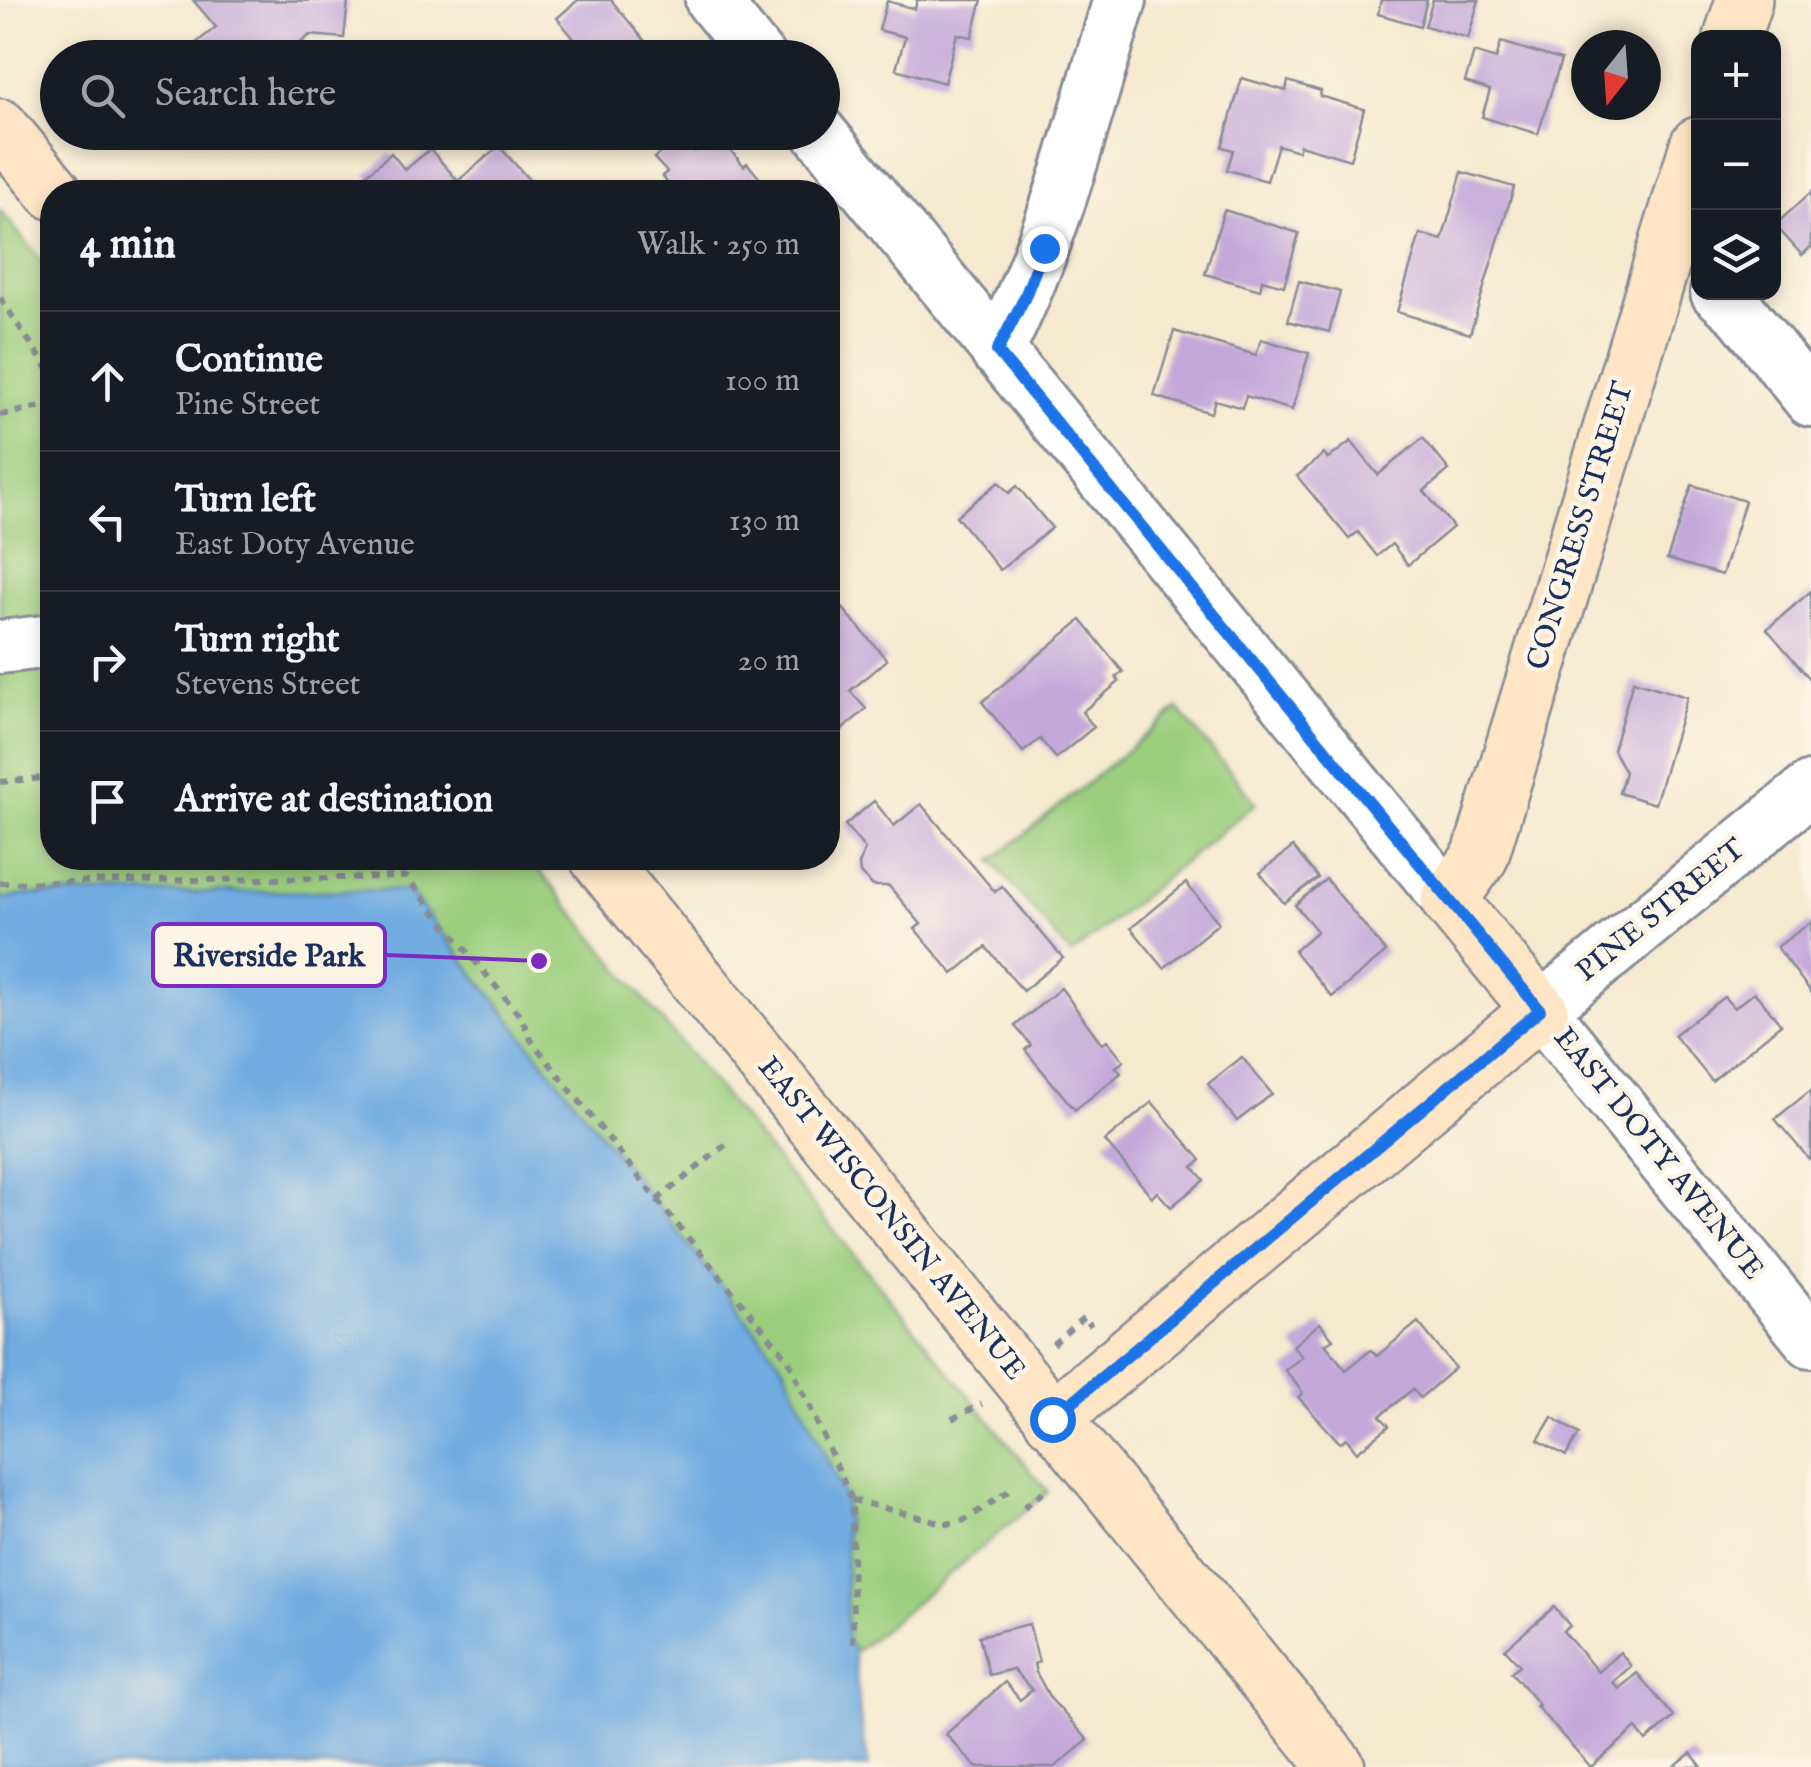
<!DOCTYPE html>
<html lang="en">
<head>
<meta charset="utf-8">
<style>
  :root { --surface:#171b24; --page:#242831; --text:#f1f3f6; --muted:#9ea1a6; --line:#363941 }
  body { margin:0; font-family:"IM FELL English",serif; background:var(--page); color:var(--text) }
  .controls { position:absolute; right:30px; top:30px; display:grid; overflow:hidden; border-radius:20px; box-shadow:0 5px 15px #0003 }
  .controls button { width:90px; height:90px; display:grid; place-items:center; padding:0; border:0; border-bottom:2px solid var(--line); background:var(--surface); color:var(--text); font:50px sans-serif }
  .compass { position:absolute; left:1571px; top:30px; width:90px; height:90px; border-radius:50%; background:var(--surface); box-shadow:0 5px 15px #0003; rotate:197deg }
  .stop { position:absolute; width:30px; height:30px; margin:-22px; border:8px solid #1a73e8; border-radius:50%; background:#fff }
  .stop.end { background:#1a73e8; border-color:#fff; box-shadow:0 2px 10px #0008 }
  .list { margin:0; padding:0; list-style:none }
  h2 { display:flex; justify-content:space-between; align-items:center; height:130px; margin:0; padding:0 40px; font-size:42px }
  h2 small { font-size:32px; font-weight:400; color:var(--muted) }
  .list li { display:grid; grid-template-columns:65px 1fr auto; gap:30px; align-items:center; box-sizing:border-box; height:140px; padding:0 40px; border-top:2px solid var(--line) }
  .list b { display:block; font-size:38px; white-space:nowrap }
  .list p { margin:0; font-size:32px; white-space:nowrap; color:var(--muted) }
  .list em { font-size:32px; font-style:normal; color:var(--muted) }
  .icon { flex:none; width:55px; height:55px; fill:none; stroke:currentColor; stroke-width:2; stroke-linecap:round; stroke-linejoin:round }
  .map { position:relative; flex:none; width:1811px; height:1767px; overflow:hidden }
  .search { position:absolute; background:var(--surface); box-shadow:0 5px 15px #0003; left:40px; top:40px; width:800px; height:110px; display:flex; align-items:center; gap:25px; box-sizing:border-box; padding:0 35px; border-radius:55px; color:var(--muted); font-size:38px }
  .panel { position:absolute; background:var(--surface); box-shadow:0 5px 15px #0003; left:40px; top:180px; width:800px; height:690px; border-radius:40px }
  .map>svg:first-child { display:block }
  .green { fill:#9bcd7d; stroke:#5b7e6e; stroke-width:2.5 }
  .water { fill:#6fabe1; stroke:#456da0; stroke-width:2.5 }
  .building { fill:#c4a8da }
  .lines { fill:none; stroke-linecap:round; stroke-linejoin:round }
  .street-casing { stroke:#888c96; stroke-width:58 }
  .secondary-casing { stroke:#888c96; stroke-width:60 }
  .path { stroke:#888c96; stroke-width:6; stroke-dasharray:8 8; stroke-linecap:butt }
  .street { stroke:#fff; stroke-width:52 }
  .secondary { stroke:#fde5c5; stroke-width:55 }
  .route { stroke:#1a73e8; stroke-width:12 }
  .labels { text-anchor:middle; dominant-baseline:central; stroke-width:9; stroke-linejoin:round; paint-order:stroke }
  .street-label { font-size:30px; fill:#1b2f5e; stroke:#fcf5e5 }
  .leader { fill:none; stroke:#7b2cbf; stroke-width:4 }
  .callout-dot { fill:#7b2cbf; stroke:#fcf5e5; stroke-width:4 }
  .callout { fill:#fcf5e5; stroke:#7b2cbf; stroke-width:4 }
  .callout-label { font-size:32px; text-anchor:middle; font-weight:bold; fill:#1b2f5e }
</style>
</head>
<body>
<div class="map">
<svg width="1811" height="1767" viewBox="0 0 1811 1767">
  <rect width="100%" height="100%" fill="#fcf5e5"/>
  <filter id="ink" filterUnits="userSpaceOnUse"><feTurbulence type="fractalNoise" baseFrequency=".01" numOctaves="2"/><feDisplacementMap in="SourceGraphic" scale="20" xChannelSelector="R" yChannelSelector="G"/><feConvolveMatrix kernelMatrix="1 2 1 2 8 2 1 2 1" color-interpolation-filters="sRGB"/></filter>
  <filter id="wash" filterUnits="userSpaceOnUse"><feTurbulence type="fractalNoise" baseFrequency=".0048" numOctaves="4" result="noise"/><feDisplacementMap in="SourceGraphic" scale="40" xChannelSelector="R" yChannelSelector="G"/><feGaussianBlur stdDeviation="2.25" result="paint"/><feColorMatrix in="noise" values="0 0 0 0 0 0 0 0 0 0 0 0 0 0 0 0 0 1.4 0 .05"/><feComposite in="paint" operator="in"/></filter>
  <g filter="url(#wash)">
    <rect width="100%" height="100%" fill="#f5e9cf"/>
    <g class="green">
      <polygon points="0,210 52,274 52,858 529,858 1048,1492 853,1654 853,1646 847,1645 514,1027 514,1023 408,890 26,895 0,899"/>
      <polygon points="1178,709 1256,803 1071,955 992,861"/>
    </g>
    <polygon class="water" points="408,890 784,1366 845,1498 847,1644 853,1646 861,1725 869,1767 0,1767 0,899 26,895"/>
    <g id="blocks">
      <g class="building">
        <polygon points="193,0 348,1 344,38 310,35 282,58 206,58 195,44 216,27"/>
        <polygon points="578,0 611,0 659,58 590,58 557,18"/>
        <polygon points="917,0 982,0 972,37 957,34 944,83 896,69 905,37 879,30 887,1 915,9"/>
        <polygon points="1381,0 1427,0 1420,26 1378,14"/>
        <polygon points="1433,0 1479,0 1468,38 1425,26"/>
        <polygon points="1501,42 1561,60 1538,134 1482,117 1490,90 1465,82 1474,52 1496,59"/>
        <polygon points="1242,78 1286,91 1288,81 1321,91 1320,96 1364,109 1350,160 1300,145 1298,151 1278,145 1267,181 1227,170 1233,150 1222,147"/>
        <polygon points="716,133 744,166 747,163 771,192 675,192 662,176 667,172 654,158 681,134 695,151"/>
        <polygon points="499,146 530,181 522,189 525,192 381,192 366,175 391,153 405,170 430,149 458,181"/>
        <polygon points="1462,172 1514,187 1470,334 1397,312 1420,234 1442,240"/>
        <polygon points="1811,192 1811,247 1802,255 1775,225"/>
        <polygon points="1224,210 1299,233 1284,286 1262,280 1260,290 1205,274"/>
        <polygon points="1299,281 1340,292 1329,332 1288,321"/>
        <polygon points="1174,331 1256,355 1261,339 1309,353 1292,410 1246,396 1242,408 1215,400 1211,413 1154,396"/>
        <polygon points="1423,438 1449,470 1424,491 1453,527 1408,565 1392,544 1377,556 1358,532 1349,539 1297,476 1324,454 1328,459 1351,441 1378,475"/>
        <polygon points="999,482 1009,493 1017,486 1052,528 1000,570 956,516"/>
        <polygon points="1692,485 1745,501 1722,575 1667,559"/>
        <polygon points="1811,591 1811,680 1767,629"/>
        <polygon points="840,605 887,660 850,691 866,709 835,736 830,731 828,733 828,615"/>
        <polygon points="1081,620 1123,672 1116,677 1119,682 1082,712 1094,727 1056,758 1040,739 1023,752 982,702"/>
        <polygon points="1633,681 1687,697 1655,804 1619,793 1625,772 1613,750"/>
        <polygon points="874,801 894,826 921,804 995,892 1002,886 1063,958 1023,991 986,947 953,974 915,929 921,924 889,886 873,886 860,873 859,864 865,849 845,825"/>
        <polygon points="1293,847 1318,878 1284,903 1260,873"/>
        <polygon points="1326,879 1386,952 1332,997 1294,951 1317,931 1295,905"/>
        <polygon points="1186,883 1219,923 1164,968 1131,928"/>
        <polygon points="1811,922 1811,992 1777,947"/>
        <polygon points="1061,988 1102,1044 1107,1040 1124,1061 1116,1067 1121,1073 1075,1110 1025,1050 1031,1045 1015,1026"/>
        <polygon points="1754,992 1781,1024 1712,1081 1674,1035 1724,997 1734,1008"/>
        <polygon points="1242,1057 1272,1094 1237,1121 1208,1084"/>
        <polygon points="1811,1090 1811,1157 1809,1159 1775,1119"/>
        <polygon points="1152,1102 1201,1160 1193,1167 1204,1180 1171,1207 1157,1192 1152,1197 1105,1141"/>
        <polygon points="1418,1322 1455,1368 1420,1398 1413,1389 1380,1416 1389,1426 1357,1452 1346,1438 1340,1443 1298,1397 1303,1393 1285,1370 1302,1357 1293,1346 1320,1323 1333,1339 1325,1344 1346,1370 1371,1350 1377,1356"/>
        <polygon points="1552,1417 1579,1434 1566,1456 1538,1440"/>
        <polygon points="1554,1607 1570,1626 1563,1631 1598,1672 1620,1652 1631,1666 1613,1682 1619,1689 1637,1673 1674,1717 1646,1741 1636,1728 1591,1767 1536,1706 1539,1705 1511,1672 1520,1665 1505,1649"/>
        <polygon points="1029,1624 1039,1662 1034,1664 1036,1672 1050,1698 1088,1740 1055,1767 976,1767 946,1734 1005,1682 1020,1700 1032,1690 1013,1669 989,1675 979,1636"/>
        <polygon points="1691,1753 1702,1767 1673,1767"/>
      </g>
    </g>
  </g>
  <g filter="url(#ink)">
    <use href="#blocks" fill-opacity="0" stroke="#888c96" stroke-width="2.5"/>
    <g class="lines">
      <g class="street-casing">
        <g id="street">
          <polyline points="712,0 759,58"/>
          <polyline points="819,132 1449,900"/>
          <polyline points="1717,292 1742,314 1811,400"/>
          <path d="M 997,351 C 1054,241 1083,118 1120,0"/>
          <polyline points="0,647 52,641"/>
          <polyline points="1811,788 1540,1010 1811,1341"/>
        </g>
      </g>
      <g class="secondary-casing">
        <g id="secondary">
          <polyline points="1732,38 1744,0"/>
          <polyline points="0,127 54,192"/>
          <polyline points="598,858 1337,1767"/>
          <polyline points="1052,1419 1540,1010 1449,900 1480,857 1698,145"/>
        </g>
      </g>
      <g class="path">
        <polyline points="0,298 52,375"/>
        <polyline points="0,415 52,405"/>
        <polyline points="0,782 52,777"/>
        <polyline points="0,883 406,877 521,1017 531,1040 657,1200 788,1359 852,1500 853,1643"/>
        <polyline points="657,1200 728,1143"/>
        <polyline points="1053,1344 1084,1317 1091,1326"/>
        <polyline points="952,1419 982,1404"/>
        <polyline points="852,1500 947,1524 965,1520 1009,1491"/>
        <polyline points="1024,1507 1047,1489"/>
      </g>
      <use href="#street" class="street"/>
      <use href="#secondary" class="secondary"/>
    </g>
  </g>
  <g class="lines" filter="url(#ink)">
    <polyline class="route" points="1044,248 1024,299 997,351 1540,1010 1052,1419"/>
  </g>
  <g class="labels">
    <g class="street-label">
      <text transform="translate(1581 526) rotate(-73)">CONGRESS STREET</text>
      <text transform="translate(1661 911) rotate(-39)">PINE STREET</text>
      <text transform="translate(1658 1154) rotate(51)">EAST DOTY AVENUE</text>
      <text transform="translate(891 1219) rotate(51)">EAST WISCONSIN AVENUE</text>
    </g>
  </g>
  <path class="leader" d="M539 961L385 955"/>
  <circle class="callout-dot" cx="539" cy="961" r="10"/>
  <rect class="callout" x="153" y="924" width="232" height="62" rx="10"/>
  <g class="callout-label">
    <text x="269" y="966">Riverside Park</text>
  </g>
</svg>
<div class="controls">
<button>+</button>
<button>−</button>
<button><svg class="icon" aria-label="layers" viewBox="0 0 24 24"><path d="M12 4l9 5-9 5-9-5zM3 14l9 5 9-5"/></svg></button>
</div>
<svg class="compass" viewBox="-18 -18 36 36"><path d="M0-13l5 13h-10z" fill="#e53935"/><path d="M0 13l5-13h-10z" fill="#9ea1a6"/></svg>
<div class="stop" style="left:1052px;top:1419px"></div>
<div class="stop end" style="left:1044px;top:248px"></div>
<div class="search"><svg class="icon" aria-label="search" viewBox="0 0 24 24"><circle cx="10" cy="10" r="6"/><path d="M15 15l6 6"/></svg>Search here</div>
<section class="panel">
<h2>4 min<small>Walk · 250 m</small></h2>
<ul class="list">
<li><svg class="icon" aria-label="ahead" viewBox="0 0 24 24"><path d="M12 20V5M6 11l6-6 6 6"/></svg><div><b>Continue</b><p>Pine Street</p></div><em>100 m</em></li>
<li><svg class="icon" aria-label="left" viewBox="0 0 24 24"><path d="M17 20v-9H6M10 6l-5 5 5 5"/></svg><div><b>Turn left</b><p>East Doty Avenue</p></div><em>130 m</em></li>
<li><svg class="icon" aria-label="right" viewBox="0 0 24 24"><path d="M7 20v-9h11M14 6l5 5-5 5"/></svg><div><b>Turn right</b><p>Stevens Street</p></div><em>20 m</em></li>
<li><svg class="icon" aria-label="arrive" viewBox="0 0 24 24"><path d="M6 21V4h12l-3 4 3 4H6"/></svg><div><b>Arrive at destination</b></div></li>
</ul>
</section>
</div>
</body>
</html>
